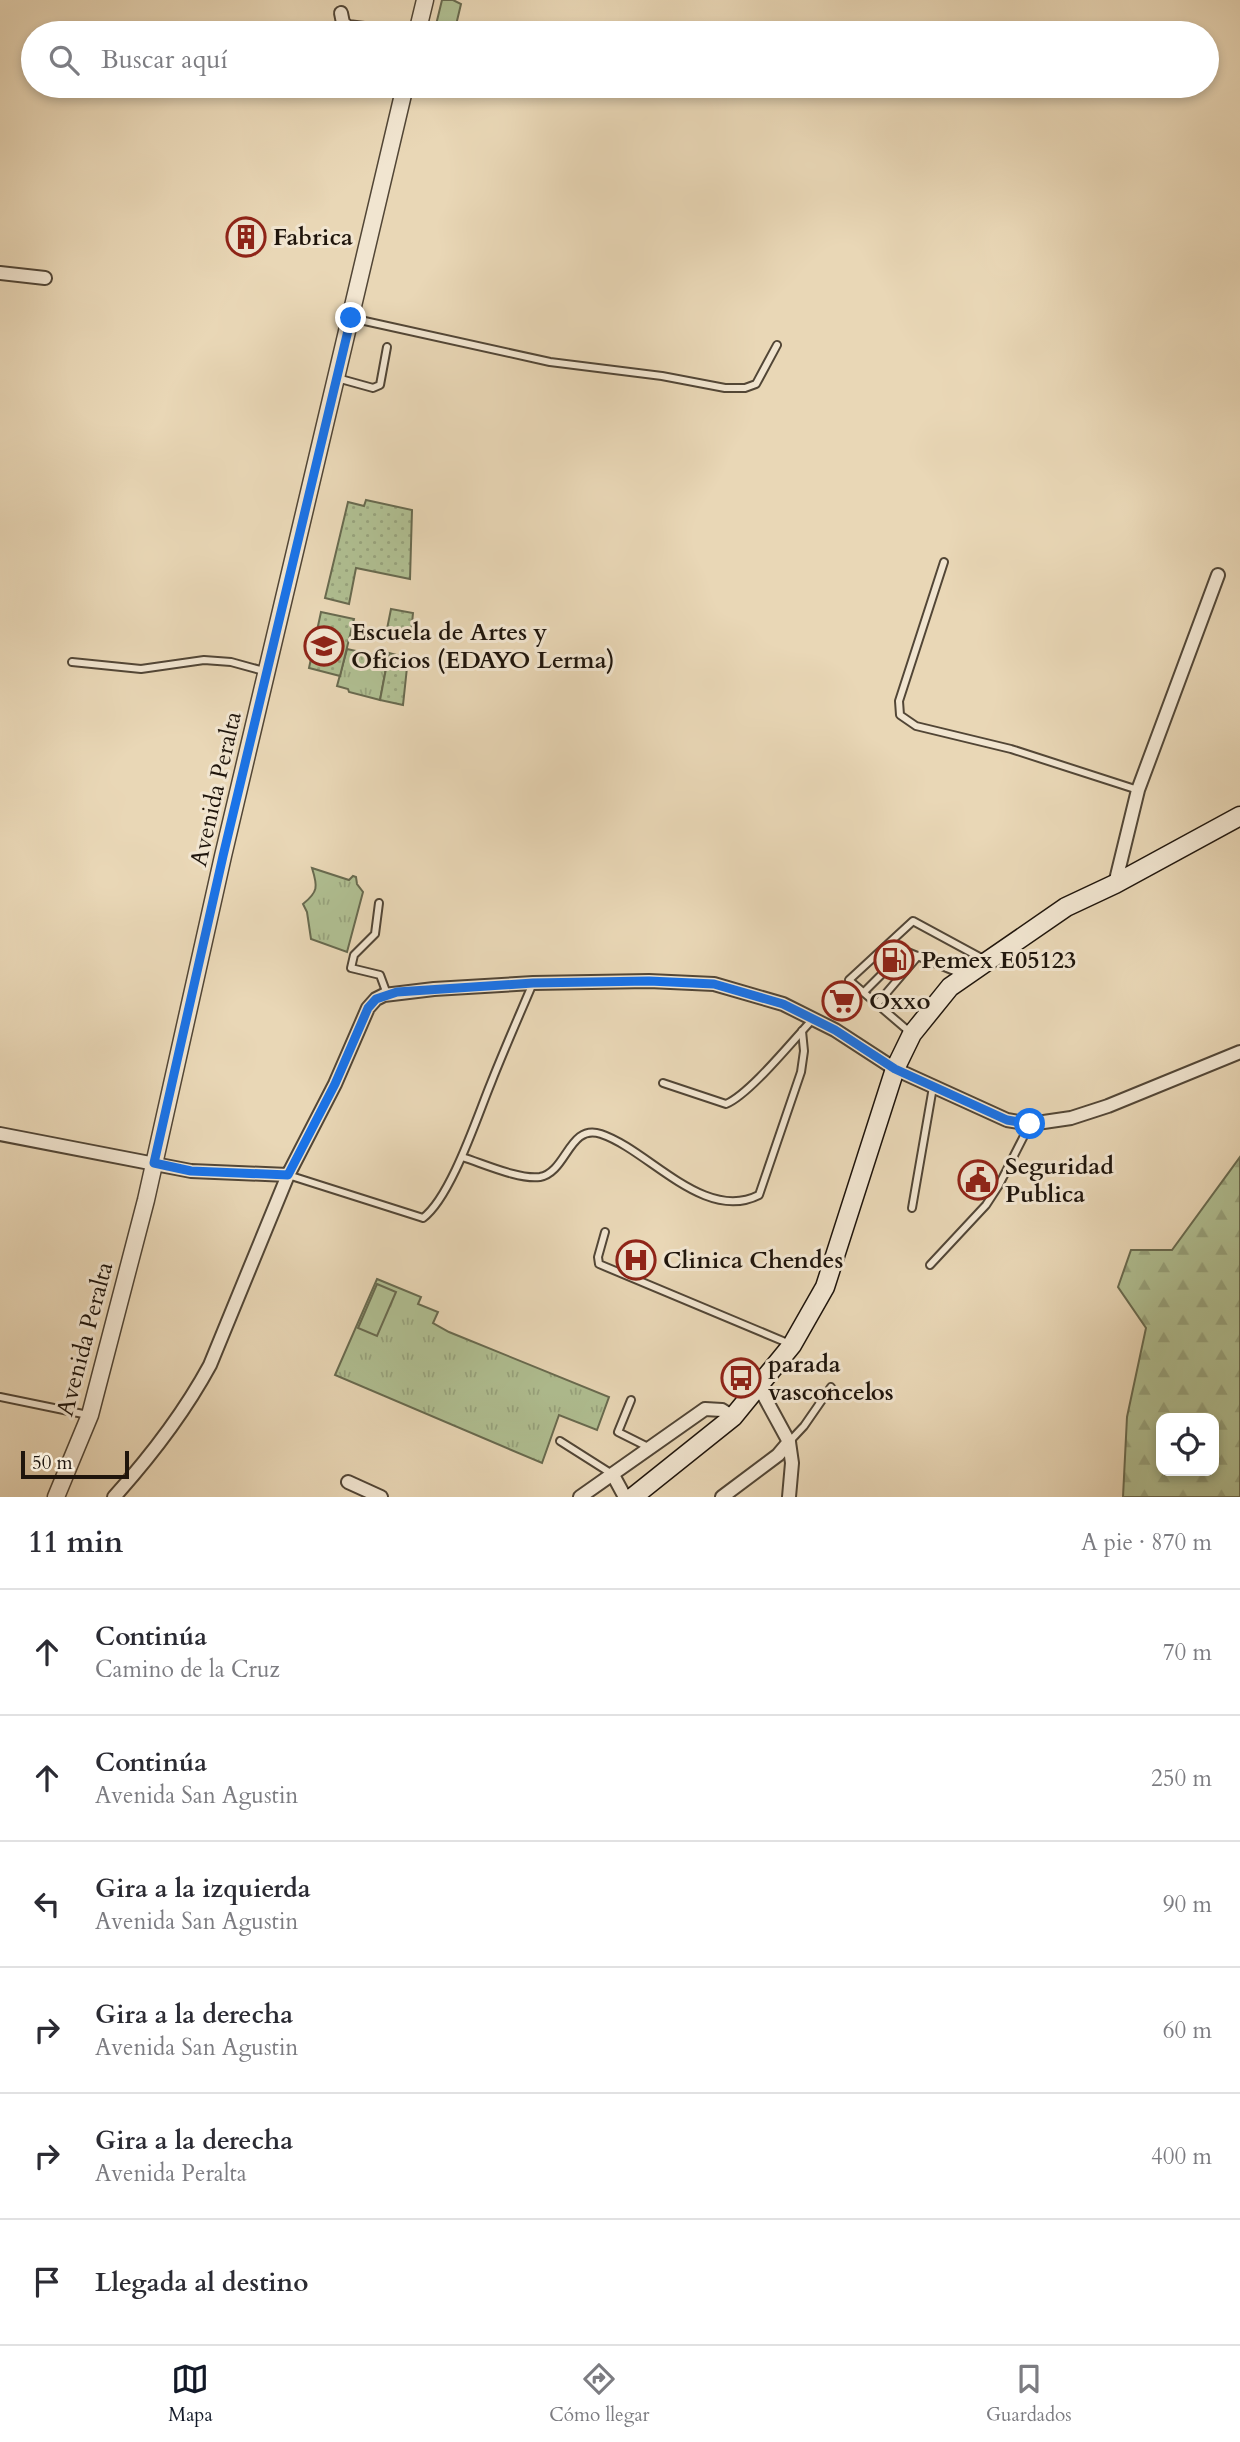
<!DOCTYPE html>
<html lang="es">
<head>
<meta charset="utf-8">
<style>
  :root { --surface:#fff; --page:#f2f2f3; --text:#2b2b33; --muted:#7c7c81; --line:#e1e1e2; --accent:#111827 }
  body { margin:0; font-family:Cardo,serif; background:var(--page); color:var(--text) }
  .controls { position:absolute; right:21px; bottom:21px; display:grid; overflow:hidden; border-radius:14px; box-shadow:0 4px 10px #0003 }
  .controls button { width:63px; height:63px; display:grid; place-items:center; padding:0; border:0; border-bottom:2px solid var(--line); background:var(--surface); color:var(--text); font:35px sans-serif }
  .scale { position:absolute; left:21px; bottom:18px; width:108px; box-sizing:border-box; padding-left:7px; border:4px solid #1f150c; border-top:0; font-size:19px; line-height:24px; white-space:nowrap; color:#1f150c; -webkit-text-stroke:5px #f1e5d0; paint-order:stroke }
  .stop { position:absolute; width:21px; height:21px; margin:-16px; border:5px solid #1a73e8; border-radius:50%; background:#fff }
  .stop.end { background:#1a73e8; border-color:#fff; box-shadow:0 2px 7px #0008 }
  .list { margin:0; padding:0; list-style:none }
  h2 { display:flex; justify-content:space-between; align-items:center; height:91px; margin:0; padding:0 28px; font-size:30px }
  h2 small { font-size:23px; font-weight:400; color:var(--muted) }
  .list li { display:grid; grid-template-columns:46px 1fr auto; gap:21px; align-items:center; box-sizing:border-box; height:126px; padding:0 28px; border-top:2px solid var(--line) }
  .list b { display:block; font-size:26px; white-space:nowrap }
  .list p { margin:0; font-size:23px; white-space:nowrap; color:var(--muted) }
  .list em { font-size:23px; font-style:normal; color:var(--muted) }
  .icon { flex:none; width:38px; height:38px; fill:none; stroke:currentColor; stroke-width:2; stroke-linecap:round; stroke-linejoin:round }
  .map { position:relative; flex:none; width:1240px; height:1497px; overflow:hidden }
  .search { position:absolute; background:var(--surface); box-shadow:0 4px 10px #0003; left:21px; right:21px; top:21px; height:77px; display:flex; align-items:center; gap:18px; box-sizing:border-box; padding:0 24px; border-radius:38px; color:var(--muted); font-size:26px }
  .sheet { height:847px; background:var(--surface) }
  nav { display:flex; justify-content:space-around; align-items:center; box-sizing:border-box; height:98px; border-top:2px solid var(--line); background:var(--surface); font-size:19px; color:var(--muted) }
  nav a { display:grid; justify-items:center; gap:4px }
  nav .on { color:var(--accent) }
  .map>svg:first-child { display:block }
  .grass { fill:url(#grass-tufts); stroke:#686a4f; stroke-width:2 }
  .forest { fill:url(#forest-firs); stroke:#686a4f; stroke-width:2; fill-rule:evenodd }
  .garden { fill:url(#garden-dots); stroke:#686a4f; stroke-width:2 }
  .pitch { fill:#b0bf92; stroke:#686a4f; stroke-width:2 }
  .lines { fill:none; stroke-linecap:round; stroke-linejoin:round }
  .service-casing { stroke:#524636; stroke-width:10 }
  .minor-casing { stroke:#524636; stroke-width:16 }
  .tertiary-casing { stroke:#524636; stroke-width:19 }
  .secondary-casing { stroke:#1f150c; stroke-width:21 }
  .service { stroke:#f1e5d0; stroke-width:6 }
  .minor { stroke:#f1e5d0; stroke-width:12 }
  .tertiary { stroke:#f1e5d0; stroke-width:16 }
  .secondary { stroke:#f1e5d0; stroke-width:18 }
  .route { stroke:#1a73e8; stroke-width:9 }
  .labels { text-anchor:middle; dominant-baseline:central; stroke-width:6; stroke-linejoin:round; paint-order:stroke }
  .poi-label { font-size:24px; font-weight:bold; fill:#1f150c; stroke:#f1e5d0; text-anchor:start }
  .street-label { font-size:24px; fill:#1f150c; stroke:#f1e5d0 }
</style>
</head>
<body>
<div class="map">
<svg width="1240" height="1497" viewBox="0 0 1240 1497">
  <defs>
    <pattern id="grass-tufts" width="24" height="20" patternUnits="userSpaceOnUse" patternTransform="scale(1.75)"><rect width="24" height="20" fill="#b0bf92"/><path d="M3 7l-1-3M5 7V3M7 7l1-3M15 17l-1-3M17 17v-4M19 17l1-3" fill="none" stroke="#97a37d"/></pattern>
    <pattern id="forest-firs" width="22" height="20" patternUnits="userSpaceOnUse" patternTransform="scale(1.75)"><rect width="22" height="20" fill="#b0bf92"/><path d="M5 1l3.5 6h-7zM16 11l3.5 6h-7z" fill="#97a37d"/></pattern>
    <pattern id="garden-dots" width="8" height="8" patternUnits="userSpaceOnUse" patternTransform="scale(1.75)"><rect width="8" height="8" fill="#b0bf92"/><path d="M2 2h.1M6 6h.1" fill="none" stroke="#97a37d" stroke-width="1.8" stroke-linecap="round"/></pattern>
  </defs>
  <rect width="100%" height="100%" fill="#e9d7b6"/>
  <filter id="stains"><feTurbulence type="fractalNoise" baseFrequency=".00286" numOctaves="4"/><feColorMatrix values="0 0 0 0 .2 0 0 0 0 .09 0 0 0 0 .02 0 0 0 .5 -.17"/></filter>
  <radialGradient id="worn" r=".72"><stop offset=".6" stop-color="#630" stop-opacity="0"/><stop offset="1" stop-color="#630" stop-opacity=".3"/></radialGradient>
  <g class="grass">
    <polygon points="442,0 453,0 461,4 456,25 489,33 434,33"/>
    <polygon points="347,649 388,658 380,700 349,692 348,689 337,686"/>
    <path d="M 312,868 L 349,880 L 353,876 L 356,877 L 357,884 L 363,892 L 347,952 L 311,939 L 307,912 L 303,904 C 318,892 318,887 312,868 Z"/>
    <polygon points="377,1279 421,1297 418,1304 438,1312 433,1323 449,1332 609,1397 597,1430 559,1415 542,1463 335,1375"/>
  </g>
  <path class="forest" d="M 1240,1157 L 1240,1497 L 1123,1497 L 1127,1417 L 1146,1328 L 1118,1287 L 1131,1250 L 1172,1250 ZM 1161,1418 L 1214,1418 L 1214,1471 L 1161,1471 Z"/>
  <g class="garden">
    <polygon points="366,500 412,510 410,579 356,568 349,604 325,598 348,502 364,506"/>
    <polygon points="391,609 413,613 411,633 387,629"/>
    <polygon points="321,612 354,619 340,676 309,668"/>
    <polygon points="389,653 408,658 403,705 380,700"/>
  </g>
  <polygon class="pitch" points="377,1284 396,1292 377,1336 358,1328"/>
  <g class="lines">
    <g class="service-casing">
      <g id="service">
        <polyline points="351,318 550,362 662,376 725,388 745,388 756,384 777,345"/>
        <polyline points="337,378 373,388 380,385 387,347"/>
        <polyline points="944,562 899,701 900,715 916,726 1011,749 1138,790"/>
        <polyline points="72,662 141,669 204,660 231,662 264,671"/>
        <polyline points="379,903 375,934 354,955 351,968 380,975 387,994"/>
        <polyline points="864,992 905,951 964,975"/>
        <polyline points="877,1004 918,956"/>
        <polyline points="912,1034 849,980 913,921 985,960"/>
        <path d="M 663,1083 L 726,1104 C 750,1094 793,1040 813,1019"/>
        <path d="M 462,1157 C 482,1163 519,1180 540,1177 C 567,1172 569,1123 601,1134 C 649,1150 704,1223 759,1195 L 801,1072 L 804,1051 L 802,1031"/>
        <path d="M 288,1175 L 420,1217 L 423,1218 C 451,1197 477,1117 491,1083 C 504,1050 519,1016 533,983"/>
        <polyline points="912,1208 933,1087"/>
        <polyline points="605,1232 598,1257 599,1264 790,1344"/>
        <polyline points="930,1265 986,1205 999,1185 1030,1124"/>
        <polyline points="0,1397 88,1415"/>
        <polyline points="631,1400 618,1432 650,1448"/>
        <polyline points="560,1441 612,1474"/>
        <polyline points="789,1442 804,1426 831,1387"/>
      </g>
    </g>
    <g class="minor-casing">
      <g id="minor">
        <polyline points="341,13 343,23 348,27 396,33"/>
        <polyline points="0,273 45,278"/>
        <polyline points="1115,884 1138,790 1218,575"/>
        <polyline points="0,1134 191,1171 288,1175 335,1084 368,1008 376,999 384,995 434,989 533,983 649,981 714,984 783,1004 835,1030 895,1069 1007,1120 1030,1124 1071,1118 1108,1106 1240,1052"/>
        <polyline points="789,1442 792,1463 789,1497"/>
        <polyline points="613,1475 625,1497"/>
        <polyline points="348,1482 381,1497"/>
        <path d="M 114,1497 C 150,1457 184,1413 210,1365 L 288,1175"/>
        <polyline points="580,1497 705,1409 722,1410 733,1417"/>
        <polyline points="722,1497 778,1455 789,1442 758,1385"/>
      </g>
    </g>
    <g class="tertiary-casing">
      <g id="tertiary">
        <polyline points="417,33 425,0"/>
        <polyline points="56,1497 90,1415 146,1200 223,856 405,86"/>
      </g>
    </g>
    <g class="secondary-casing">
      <polyline id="secondary" points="633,1497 733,1417 792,1345 825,1287 895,1069 912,1034 950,987 1066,907 1115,884 1240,816"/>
    </g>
    <use href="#service" class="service"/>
    <use href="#minor" class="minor"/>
    <use href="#tertiary" class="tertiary"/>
    <use href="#secondary" class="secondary"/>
  </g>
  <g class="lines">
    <polyline class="route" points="351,318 223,856 154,1163 191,1171 288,1175 335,1084 368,1008 376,999 397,992 533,983 649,981 714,984 783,1004 835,1030 895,1069 1007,1120 1030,1124"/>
  </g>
  <defs>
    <g id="building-ring" transform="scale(2.0125)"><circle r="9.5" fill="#f1e5d0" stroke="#8f2418" stroke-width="1.5"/><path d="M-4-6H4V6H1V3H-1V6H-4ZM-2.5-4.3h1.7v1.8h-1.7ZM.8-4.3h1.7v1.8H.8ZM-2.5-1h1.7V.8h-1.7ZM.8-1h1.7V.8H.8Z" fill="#8f2418"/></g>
    <g id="school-ring" transform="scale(2.0125)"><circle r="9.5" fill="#f1e5d0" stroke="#8f2418" stroke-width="1.5"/><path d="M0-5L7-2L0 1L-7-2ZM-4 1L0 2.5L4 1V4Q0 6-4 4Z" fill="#8f2418"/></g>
    <g id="fuel-ring" transform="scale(2.0125)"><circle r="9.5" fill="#f1e5d0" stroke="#8f2418" stroke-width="1.5"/><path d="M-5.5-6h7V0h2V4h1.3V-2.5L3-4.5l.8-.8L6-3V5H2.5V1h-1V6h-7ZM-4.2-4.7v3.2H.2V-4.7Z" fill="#8f2418"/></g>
    <g id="supermarket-ring" transform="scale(2.0125)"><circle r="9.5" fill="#f1e5d0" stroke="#8f2418" stroke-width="1.5"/><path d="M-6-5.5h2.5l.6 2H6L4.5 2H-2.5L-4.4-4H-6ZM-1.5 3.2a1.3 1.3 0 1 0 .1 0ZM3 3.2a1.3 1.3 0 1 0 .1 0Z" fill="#8f2418"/></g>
    <g id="civic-ring" transform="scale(2.0125)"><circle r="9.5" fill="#f1e5d0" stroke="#8f2418" stroke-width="1.5"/><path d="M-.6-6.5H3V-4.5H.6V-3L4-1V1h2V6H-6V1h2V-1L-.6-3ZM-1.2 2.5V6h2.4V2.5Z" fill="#8f2418"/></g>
    <g id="hospital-ring" transform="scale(2.0125)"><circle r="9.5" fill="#f1e5d0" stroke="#8f2418" stroke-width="1.5"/><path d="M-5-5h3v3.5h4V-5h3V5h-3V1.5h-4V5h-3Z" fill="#8f2418"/></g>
    <g id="bus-ring" transform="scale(2.0125)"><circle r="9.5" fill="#f1e5d0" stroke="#8f2418" stroke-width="1.5"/><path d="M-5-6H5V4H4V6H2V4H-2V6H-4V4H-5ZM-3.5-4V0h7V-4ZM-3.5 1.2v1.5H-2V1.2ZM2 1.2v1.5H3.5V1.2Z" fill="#8f2418"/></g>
  </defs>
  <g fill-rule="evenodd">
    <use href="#building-ring" x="246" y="237"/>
    <use href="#school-ring" x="324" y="646"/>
    <use href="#fuel-ring" x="894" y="960"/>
    <use href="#supermarket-ring" x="842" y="1001"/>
    <use href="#civic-ring" x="978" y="1180"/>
    <use href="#hospital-ring" x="636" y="1260"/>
    <use href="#bus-ring" x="741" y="1378"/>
  </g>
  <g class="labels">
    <g class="poi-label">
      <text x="273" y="237">Fabrica</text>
      <text x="351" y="632">Escuela de Artes y<tspan x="351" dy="28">Oficios (EDAYO Lerma)</tspan></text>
      <text x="921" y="960">Pemex E05123</text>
      <text x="869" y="1001">Oxxo</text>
      <text x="1005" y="1166">Seguridad<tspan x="1005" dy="28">Publica</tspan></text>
      <text x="663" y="1260">Clinica Chendes</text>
      <text x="768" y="1364">parada<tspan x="768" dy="28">vasconcelos</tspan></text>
    </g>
    <g class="street-label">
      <text transform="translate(216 789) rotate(-77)">Avenida Peralta</text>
      <text transform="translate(85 1339) rotate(-75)">Avenida Peralta</text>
    </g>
  </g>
  <rect width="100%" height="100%" filter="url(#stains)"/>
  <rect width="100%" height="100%" fill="url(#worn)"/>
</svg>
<div class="controls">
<button><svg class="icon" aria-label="locate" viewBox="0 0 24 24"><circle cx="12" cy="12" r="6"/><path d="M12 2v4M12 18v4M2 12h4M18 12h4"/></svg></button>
</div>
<div class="scale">50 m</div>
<div class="stop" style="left:1030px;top:1124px"></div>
<div class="stop end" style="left:351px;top:318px"></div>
<div class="search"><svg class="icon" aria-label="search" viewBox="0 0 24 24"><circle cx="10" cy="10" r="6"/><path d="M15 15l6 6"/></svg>Buscar aquí</div>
</div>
<section class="sheet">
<h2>11 min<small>A pie · 870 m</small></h2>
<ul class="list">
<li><svg class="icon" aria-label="ahead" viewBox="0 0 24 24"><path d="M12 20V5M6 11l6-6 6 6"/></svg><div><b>Continúa</b><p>Camino de la Cruz</p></div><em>70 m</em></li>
<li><svg class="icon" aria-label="ahead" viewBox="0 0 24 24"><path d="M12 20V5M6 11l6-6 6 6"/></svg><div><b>Continúa</b><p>Avenida San Agustin</p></div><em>250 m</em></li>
<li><svg class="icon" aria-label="left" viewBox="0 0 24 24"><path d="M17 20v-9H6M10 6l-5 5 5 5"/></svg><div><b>Gira a la izquierda</b><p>Avenida San Agustin</p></div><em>90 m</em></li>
<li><svg class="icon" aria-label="right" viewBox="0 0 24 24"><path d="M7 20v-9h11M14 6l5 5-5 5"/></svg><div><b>Gira a la derecha</b><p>Avenida San Agustin</p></div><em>60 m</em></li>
<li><svg class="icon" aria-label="right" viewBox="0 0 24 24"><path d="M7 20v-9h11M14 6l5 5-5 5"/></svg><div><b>Gira a la derecha</b><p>Avenida Peralta</p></div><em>400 m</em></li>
<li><svg class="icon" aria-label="arrive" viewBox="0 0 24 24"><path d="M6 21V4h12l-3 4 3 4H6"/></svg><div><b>Llegada al destino</b></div></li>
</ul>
</section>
<nav>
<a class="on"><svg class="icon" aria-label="map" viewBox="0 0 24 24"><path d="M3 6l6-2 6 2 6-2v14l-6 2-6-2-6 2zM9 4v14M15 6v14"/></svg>Mapa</a>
<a><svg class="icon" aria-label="directions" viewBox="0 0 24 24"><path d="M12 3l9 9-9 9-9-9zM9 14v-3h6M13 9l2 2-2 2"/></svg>Cómo llegar</a>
<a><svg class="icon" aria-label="saved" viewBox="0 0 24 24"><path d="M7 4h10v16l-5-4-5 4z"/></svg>Guardados</a>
</nav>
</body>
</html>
